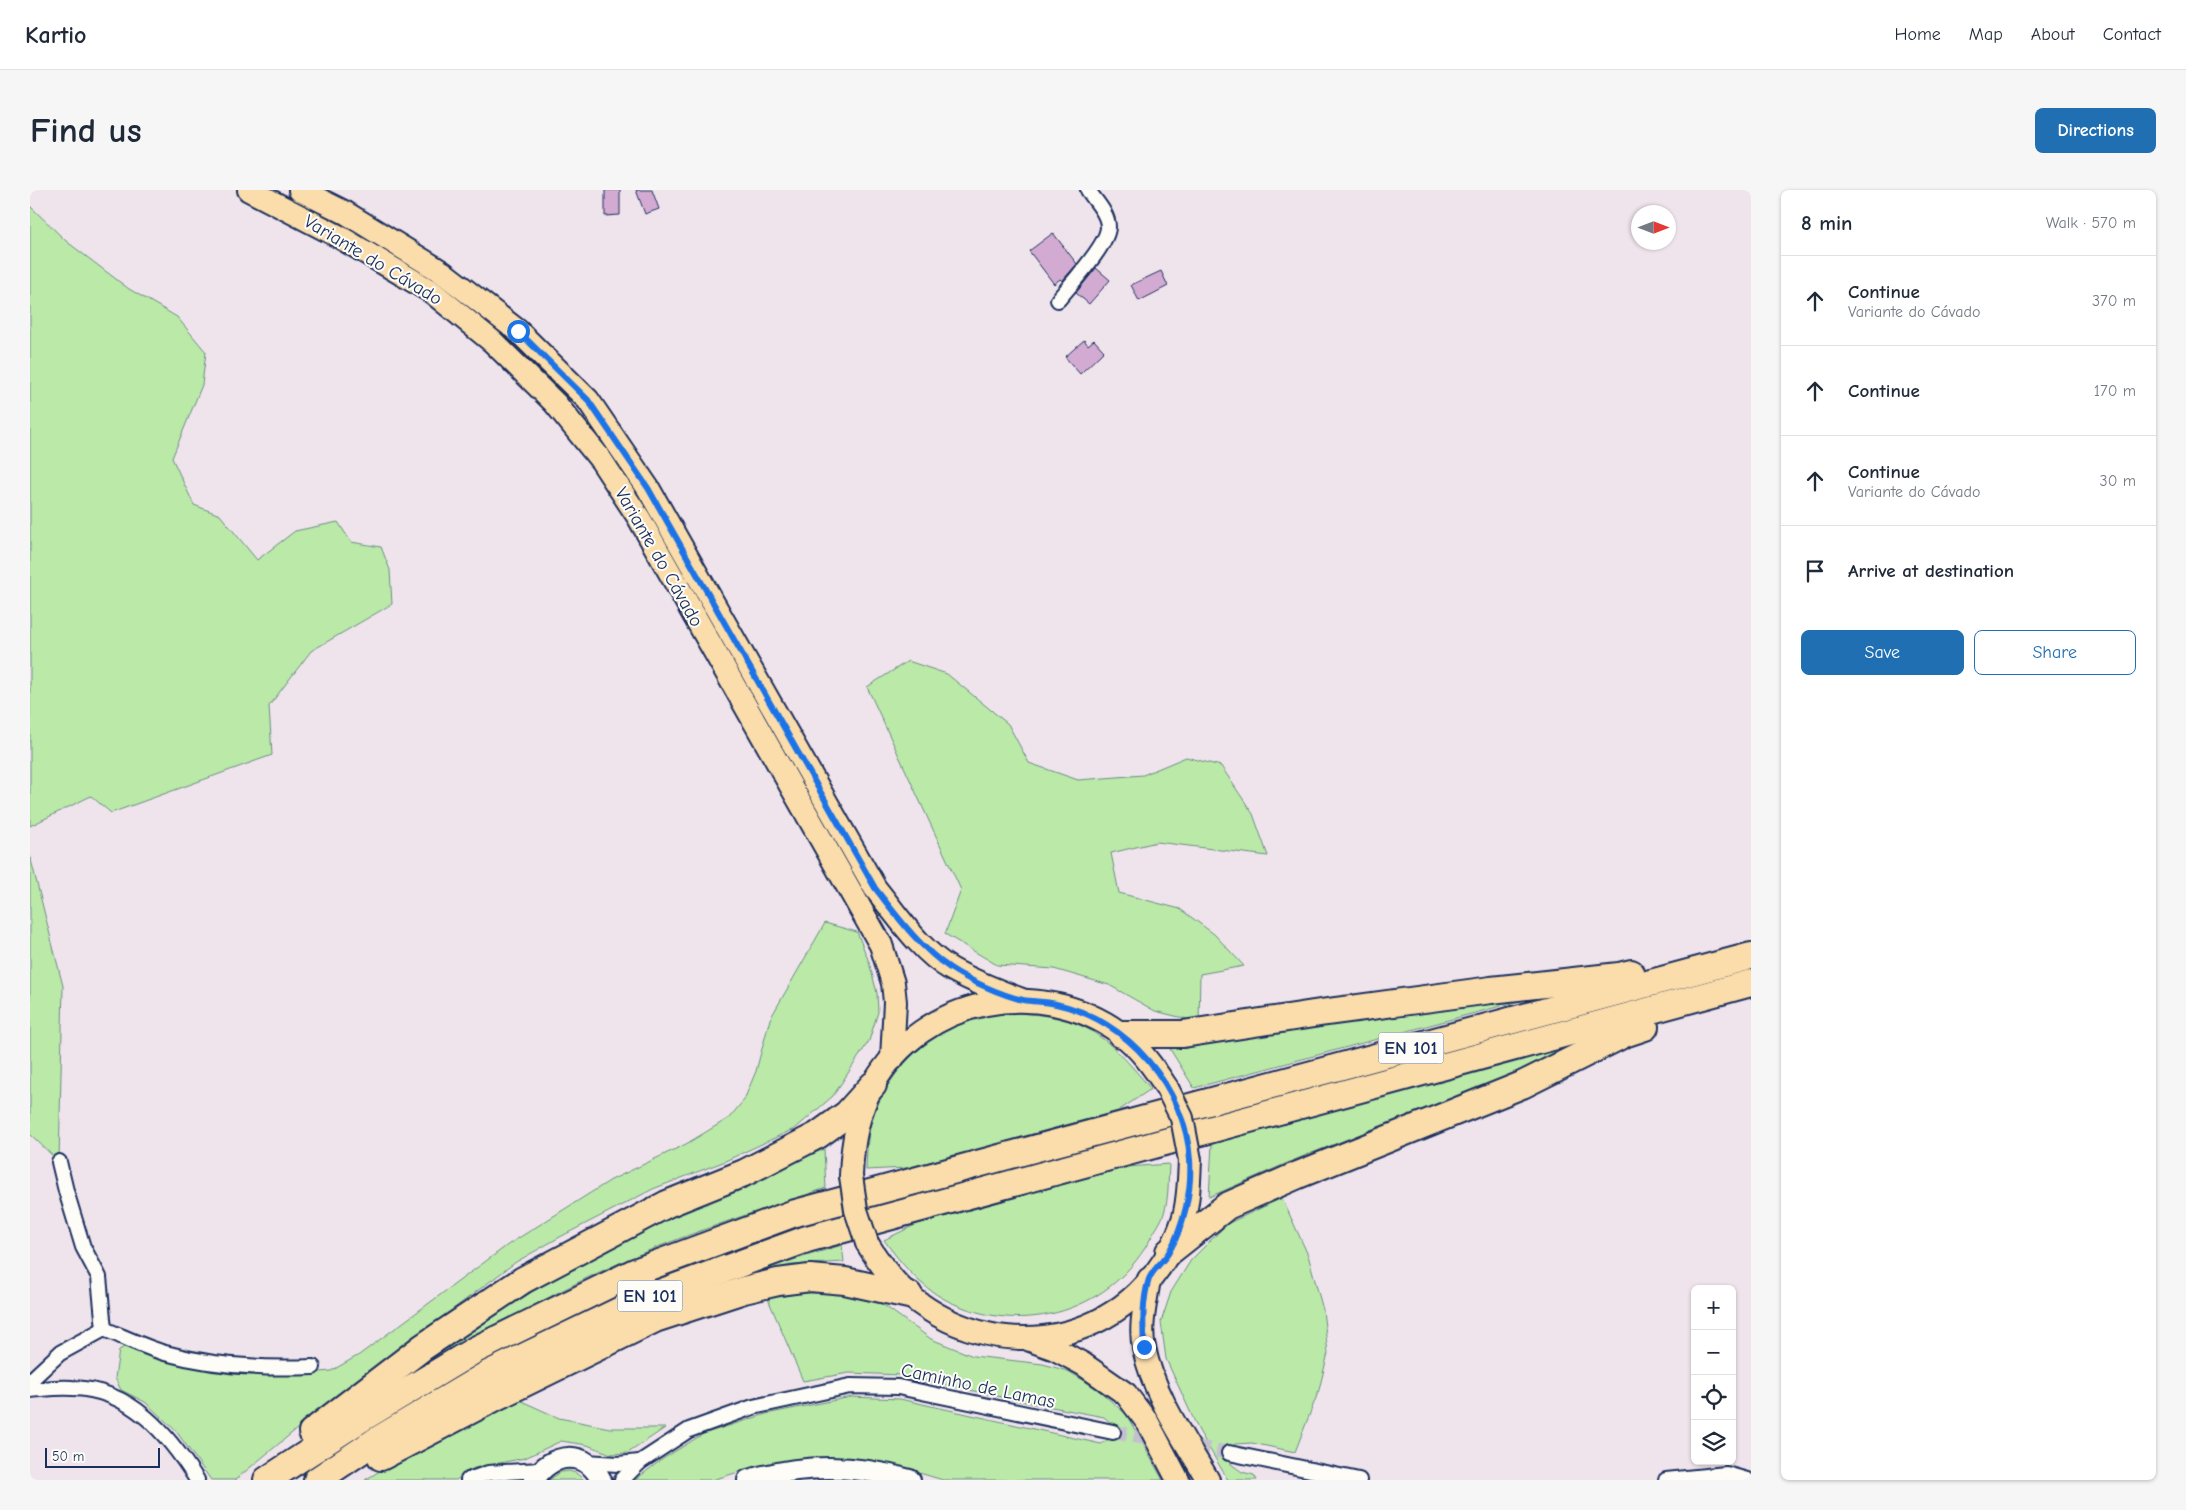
<!DOCTYPE html>
<html lang="en">
<head>
<meta charset="utf-8">
<style>
  :root { --surface:#fff; --page:#f6f6f7; --text:#1f2937; --muted:#747a83; --line:#e0e1e3; --accent:#1f6fb2 }
  body { margin:0; font-family:"Comic Neue",sans-serif; background:var(--page); color:var(--text) }
  .controls { position:absolute; right:15px; bottom:15px; display:grid; overflow:hidden; border-radius:8px; box-shadow:0 1px 4px #0004 }
  .controls button { width:45px; height:45px; display:grid; place-items:center; padding:0; border:0; border-bottom:1px solid var(--line); background:var(--surface); color:var(--text); font:25px sans-serif }
  .compass { position:absolute; left:1601px; top:15px; width:45px; height:45px; border-radius:50%; background:var(--surface); box-shadow:0 1px 4px #0004; rotate:90deg }
  .scale { position:absolute; left:15px; bottom:12px; width:115px; box-sizing:border-box; padding-left:5px; border:2px solid #1b2f5e; border-top:0; font-size:14px; line-height:18px; white-space:nowrap; color:#1b2f5e; -webkit-text-stroke:4px #fdfcf7; paint-order:stroke }
  .stop { position:absolute; width:15px; height:15px; margin:-11px; border:4px solid #1a73e8; border-radius:50%; background:#fff }
  .stop.end { background:#1a73e8; border-color:#fff; box-shadow:0 1px 5px #0008 }
  .list { margin:0; padding:0; list-style:none }
  h2 { display:flex; justify-content:space-between; align-items:center; height:65px; margin:0; padding:0 20px; font-size:21px }
  h2 small { font-size:16px; font-weight:400; color:var(--muted) }
  .list li { display:grid; grid-template-columns:32px 1fr auto; gap:15px; align-items:center; box-sizing:border-box; height:90px; padding:0 20px; border-top:1px solid var(--line) }
  .list b { display:block; font-size:19px; white-space:nowrap }
  .list p { margin:0; font-size:16px; white-space:nowrap; color:var(--muted) }
  .list em { font-size:16px; font-style:normal; color:var(--muted) }
  .actions { display:flex; gap:10px; padding:15px 20px }
  .actions a { flex:1; padding:11px 0; border:1px solid var(--accent); border-radius:8px; text-align:center; font-size:18px; color:var(--accent) }
  .actions .main { background:var(--accent); color:#fff }
  .icon { flex:none; width:28px; height:28px; fill:none; stroke:currentColor; stroke-width:2; stroke-linecap:round; stroke-linejoin:round }
  .map { position:relative; flex:none; width:1721px; height:1290px; overflow:hidden; border-radius:8px }
  header { display:flex; align-items:center; gap:30px; box-sizing:border-box; height:70px; padding:0 25px; background:var(--surface); border-bottom:1px solid var(--line) }
  header strong { font-size:24px }
  nav { display:flex; gap:28px; margin-inline-start:auto; font-size:18px }
  .intro { display:flex; align-items:center; justify-content:space-between; box-sizing:border-box; height:120px; padding:0 30px }
  h1 { margin:0; font-size:35px }
  .button { padding:12px 22px; border-radius:8px; background:var(--accent); color:#fff; font-size:18px; font-weight:700 }
  main { display:flex; gap:30px; padding:0 30px }
  aside { flex:1; background:var(--surface); border-radius:8px; box-shadow:0 1px 4px #0004 }
  .map>svg:first-child { display:block }
  .green { fill:#bae9a8; stroke:#6a8c83 }
  .building { fill:#d3abd2; stroke:#1b2f5e }
  .lines { fill:none; stroke-linecap:round; stroke-linejoin:round }
  .street-tunnel { stroke:#c5c0d0; stroke-width:14; stroke-dasharray:14 7; stroke-linecap:butt }
  .street-casing { stroke:#1b2f5e; stroke-width:18 }
  .secondary-casing { stroke:#1b2f5e; stroke-width:24 }
  .primary-casing { stroke:#1b2f5e; stroke-width:26 }
  .highway-casing { stroke:#1b2f5e; stroke-width:30 }
  .street { stroke:#fdfcf7; stroke-width:14 }
  .secondary { stroke:#fdfcf7; stroke-width:20 }
  .primary { stroke:#fbddab; stroke-width:22 }
  .highway { stroke:#fbddab; stroke-width:26 }
  .primary-bridge-casing { stroke:#1b2f5e; stroke-width:26; stroke-linecap:butt }
  .primary-bridge { stroke:#fbddab; stroke-width:22 }
  .route { stroke:#1a73e8; stroke-width:6 }
  .labels { text-anchor:middle; dominant-baseline:central; stroke-width:4; stroke-linejoin:round; paint-order:stroke }
  .shield { fill:#fdfcf7; stroke:#5f6c8c; stroke-width:1 }
  .shield-label { font-size:18px; font-weight:bold; fill:#1b2f5e }
  .street-label { font-size:19px; fill:#1b2f5e; stroke:#fdfcf7 }
</style>
</head>
<body>
<header>
<strong>Kartio</strong>
<nav><a>Home</a><a>Map</a><a>About</a><a>Contact</a></nav>
</header>
<div class="intro"><h1>Find us</h1><a class="button">Directions</a></div>
<main>
<div class="map">
<svg width="1721" height="1290" viewBox="0 0 1721 1290">
  <rect width="100%" height="100%" fill="#f0e4ec"/>
  <filter id="ink" filterUnits="userSpaceOnUse"><feTurbulence type="fractalNoise" baseFrequency=".02" numOctaves="2"/><feDisplacementMap in="SourceGraphic" scale="10" xChannelSelector="R" yChannelSelector="G"/><feConvolveMatrix kernelMatrix="1 2 1 2 8 2 1 2 1" color-interpolation-filters="sRGB"/></filter>
  <g filter="url(#ink)">
    <g class="green">
      <polygon points="0,16 36,51 99,99 147,127 176,162 172,195 142,268 164,315 190,325 227,370 265,341 308,332 321,352 351,357 360,380 362,414 281,461 239,516 242,565 81,623 61,606 0,636"/>
      <polygon points="878,471 917,484 978,534 999,573 1048,590 1113,585 1156,567 1191,576 1223,624 1238,666 1127,652 1081,663 1089,703 1150,719 1184,744 1214,776 1170,784 1169,832 1125,821 1079,795 1024,779 967,775 915,744 931,700 837,497"/>
      <polygon points="0,666 33,796 29,972 0,944"/>
      <polygon points="795,733 827,742 839,772 847,803 848,822 839,851 803,906 766,938 693,972 623,999 530,1047 486,1072 308,1205 205,1290 181,1290 146,1241 115,1212 91,1200 85,1188 89,1160 96,1156 134,1169 200,1184 258,1185 301,1181 329,1165 479,1054 581,990 656,954 699,928 714,910 726,881 740,829"/>
      <polygon points="1531,800 1164,898 1140,859 1314,830"/>
      <path d="M 981,823 C 1055,825 1075,844 1121,899 L 1088,921 L 876,978 L 836,980 C 837,961 837,942 844,924 C 860,879 901,840 946,827 C 957,824 970,824 981,823 Z"/>
      <polygon points="1547,853 1483,885 1269,968 1179,1007 1182,954"/>
      <path d="M 794,959 L 796,998 C 729,1021 661,1042 596,1070 C 509,1108 428,1158 346,1206 L 454,1131 L 581,1054 Z"/>
      <path d="M 1139,974 C 1138,990 1139,1008 1134,1023 C 1132,1030 1127,1037 1123,1044 C 1084,1121 993,1149 916,1110 C 889,1096 871,1073 854,1050 L 887,1034 L 1097,977 Z"/>
      <polygon points="1252,1008 1278,1065 1293,1120 1298,1163 1289,1200 1265,1262 1222,1253 1205,1254 1199,1263 1201,1274 1212,1282 1224,1285 1227,1290 1198,1290 1169,1241 1136,1169 1131,1132 1141,1102 1161,1070 1197,1034"/>
      <polygon points="812,1055 814,1072 761,1075 701,1089"/>
      <path d="M 771,1103 L 808,1103 L 852,1114 L 901,1149 L 943,1166 L 1013,1174 L 1038,1181 L 1066,1198 L 1096,1224 L 1133,1290 L 913,1290 L 856,1273 L 797,1267 L 722,1278 L 682,1290 L 605,1290 L 631,1270 L 673,1244 L 736,1224 L 821,1207 L 870,1209 L 1071,1254 C 1081,1249 1083,1244 1081,1233 L 1074,1227 L 985,1210 L 871,1185 L 819,1183 L 773,1191 L 738,1109 Z"/>
      <polygon points="487,1209 529,1228 580,1238 635,1238 598,1263 581,1264 557,1255 531,1251 495,1268 444,1278 426,1290 335,1290 369,1269"/>
      <polygon points="539,1281 546,1283 554,1290 519,1290 531,1282"/>
    </g>
    <g class="building">
      <polygon points="575,0 590,0 590,25 575,26"/>
      <polygon points="606,0 622,0 629,19 615,24"/>
      <polygon points="1023,43 1047,74 1032,91 1030,89 1024,94 999,61"/>
      <polygon points="1066,78 1080,90 1059,114 1046,103"/>
      <polygon points="1131,81 1138,96 1109,111 1101,95"/>
      <polygon points="1054,150 1058,155 1064,150 1074,161 1050,184 1035,167"/>
    </g>
    <g class="lines">
      <polyline class="street-tunnel" points="1083,1242 1199,1263"/>
      <g class="street-casing">
        <g id="street">
          <path d="M 1028,110 C 1040,95 1078,55 1078,37 C 1078,23 1065,11 1058,0"/>
          <polyline points="29,972 36,1001 53,1057 69,1087 74,1139"/>
          <path d="M 0,1191 L 30,1163 L 74,1139 C 94,1147 114,1157 135,1163 C 182,1176 234,1179 283,1177"/>
          <path d="M 0,1200 C 14,1199 28,1197 42,1198 C 101,1199 139,1245 167,1290"/>
          <polyline points="1199,1263 1329,1290"/>
          <polyline points="556,1272 588,1274 610,1272"/>
          <polyline points="438,1290 458,1283 510,1280"/>
          <polyline points="592,1290 610,1272 659,1240 723,1217 820,1196 868,1197 1083,1242"/>
          <polyline points="1636,1290 1696,1284 1717,1290"/>
        </g>
      </g>
      <g class="secondary-casing">
        <g id="secondary">
          <path d="M 504,1290 C 521,1262 556,1259 571,1290"/>
          <path d="M 718,1290 C 774,1274 824,1274 880,1290"/>
        </g>
      </g>
      <g class="primary-casing">
        <g id="primary">
          <polyline points="219,0 308,46 402,102 463,152 525,213 571,270 609,328 851,755 863,793 865,812 862,869"/>
          <path d="M 270,0 L 316,23 L 412,82 L 488,141 L 558,210 L 618,298 L 845,698 C 867,725 890,761 921,779 C 944,792 968,801 992,810"/>
          <path d="M 821,986 C 822,954 827,923 843,895 C 893,807 1010,785 1090,843 C 1110,858 1124,878 1137,898"/>
          <path d="M 837,1053 C 849,1073 862,1091 880,1106 C 976,1184 1113,1150 1153,1030 C 1159,1011 1159,989 1160,970"/>
          <path d="M 1119,1089 C 1116,1111 1109,1136 1114,1158 C 1124,1206 1154,1249 1178,1290"/>
          <polyline points="1000,1150 1025,1159 1053,1174 1096,1204 1118,1233 1148,1290"/>
        </g>
      </g>
      <g class="highway-casing">
        <g id="highway">
          <polyline points="1091,844 1153,844 1290,823 1461,800 1589,786 1601,783"/>
          <polyline points="1139,1062 1197,1016 1268,985 1492,895 1594,844 1615,837"/>
          <polyline points="282,1242 393,1157 493,1090 637,1014 714,983 788,945 817,924 843,895"/>
          <polyline points="351,1267 468,1206 625,1129 714,1100 748,1092 780,1088 815,1091 879,1105"/>
          <polyline points="237,1290 329,1230 445,1160 605,1082 762,1024 1721,766"/>
          <polyline points="287,1290 344,1252 458,1184 616,1108 777,1049 1721,793"/>
        </g>
      </g>
      <use href="#street" class="street"/>
      <use href="#secondary" class="secondary"/>
      <use href="#primary" class="primary"/>
      <use href="#highway" class="highway"/>
      <g class="primary-bridge-casing">
        <g id="primary-bridge">
          <polyline points="1137,898 1152,928 1160,970"/>
          <polyline points="821,986 826,1020 837,1053"/>
        </g>
      </g>
      <use href="#primary-bridge" class="primary-bridge"/>
    </g>
  </g>
  <g class="lines" filter="url(#ink)">
    <path class="route" d="M 488,141 L 558,210 L 618,298 L 845,698 C 867,726 889,757 920,778 C 938,790 971,805 993,810 C 1004,812 1015,811 1026,814 C 1097,829 1156,898 1160,970 C 1162,1000 1154,1036 1139,1062 C 1134,1071 1123,1079 1119,1089 C 1112,1110 1113,1136 1114,1157"/>
  </g>
  <g class="labels">
    <g class="shield">
      <rect x="1348.5" y="842.5" width="65" height="31" rx="4"/>
      <rect x="587.5" y="1090.5" width="65" height="31" rx="4"/>
    </g>
    <g class="shield-label">
      <text x="1381" y="858">EN 101</text>
      <text x="620" y="1106">EN 101</text>
    </g>
    <g class="street-label">
      <text transform="translate(343 70) rotate(31)">Variante do Cávado</text>
      <text transform="translate(629 367) rotate(60)">Variante do Cávado</text>
      <text transform="translate(948 1196) rotate(12)">Caminho de Lamas</text>
    </g>
  </g>
</svg>
<div class="controls">
<button>+</button>
<button>−</button>
<button><svg class="icon" aria-label="locate" viewBox="0 0 24 24"><circle cx="12" cy="12" r="6"/><path d="M12 2v4M12 18v4M2 12h4M18 12h4"/></svg></button>
<button><svg class="icon" aria-label="layers" viewBox="0 0 24 24"><path d="M12 4l9 5-9 5-9-5zM3 14l9 5 9-5"/></svg></button>
</div>
<svg class="compass" viewBox="-18 -18 36 36"><path d="M0-13l5 13h-10z" fill="#e53935"/><path d="M0 13l5-13h-10z" fill="#747a83"/></svg>
<div class="scale">50 m</div>
<div class="stop" style="left:488px;top:141px"></div>
<div class="stop end" style="left:1114px;top:1157px"></div>
</div>
<aside>
<h2>8 min<small>Walk · 570 m</small></h2>
<ul class="list">
<li><svg class="icon" aria-label="ahead" viewBox="0 0 24 24"><path d="M12 20V5M6 11l6-6 6 6"/></svg><div><b>Continue</b><p>Variante do Cávado</p></div><em>370 m</em></li>
<li><svg class="icon" aria-label="ahead" viewBox="0 0 24 24"><path d="M12 20V5M6 11l6-6 6 6"/></svg><div><b>Continue</b></div><em>170 m</em></li>
<li><svg class="icon" aria-label="ahead" viewBox="0 0 24 24"><path d="M12 20V5M6 11l6-6 6 6"/></svg><div><b>Continue</b><p>Variante do Cávado</p></div><em>30 m</em></li>
<li><svg class="icon" aria-label="arrive" viewBox="0 0 24 24"><path d="M6 21V4h12l-3 4 3 4H6"/></svg><div><b>Arrive at destination</b></div></li>
</ul>
<div class="actions"><a class="main">Save</a><a>Share</a></div>
</aside>
</main>
</body>
</html>
